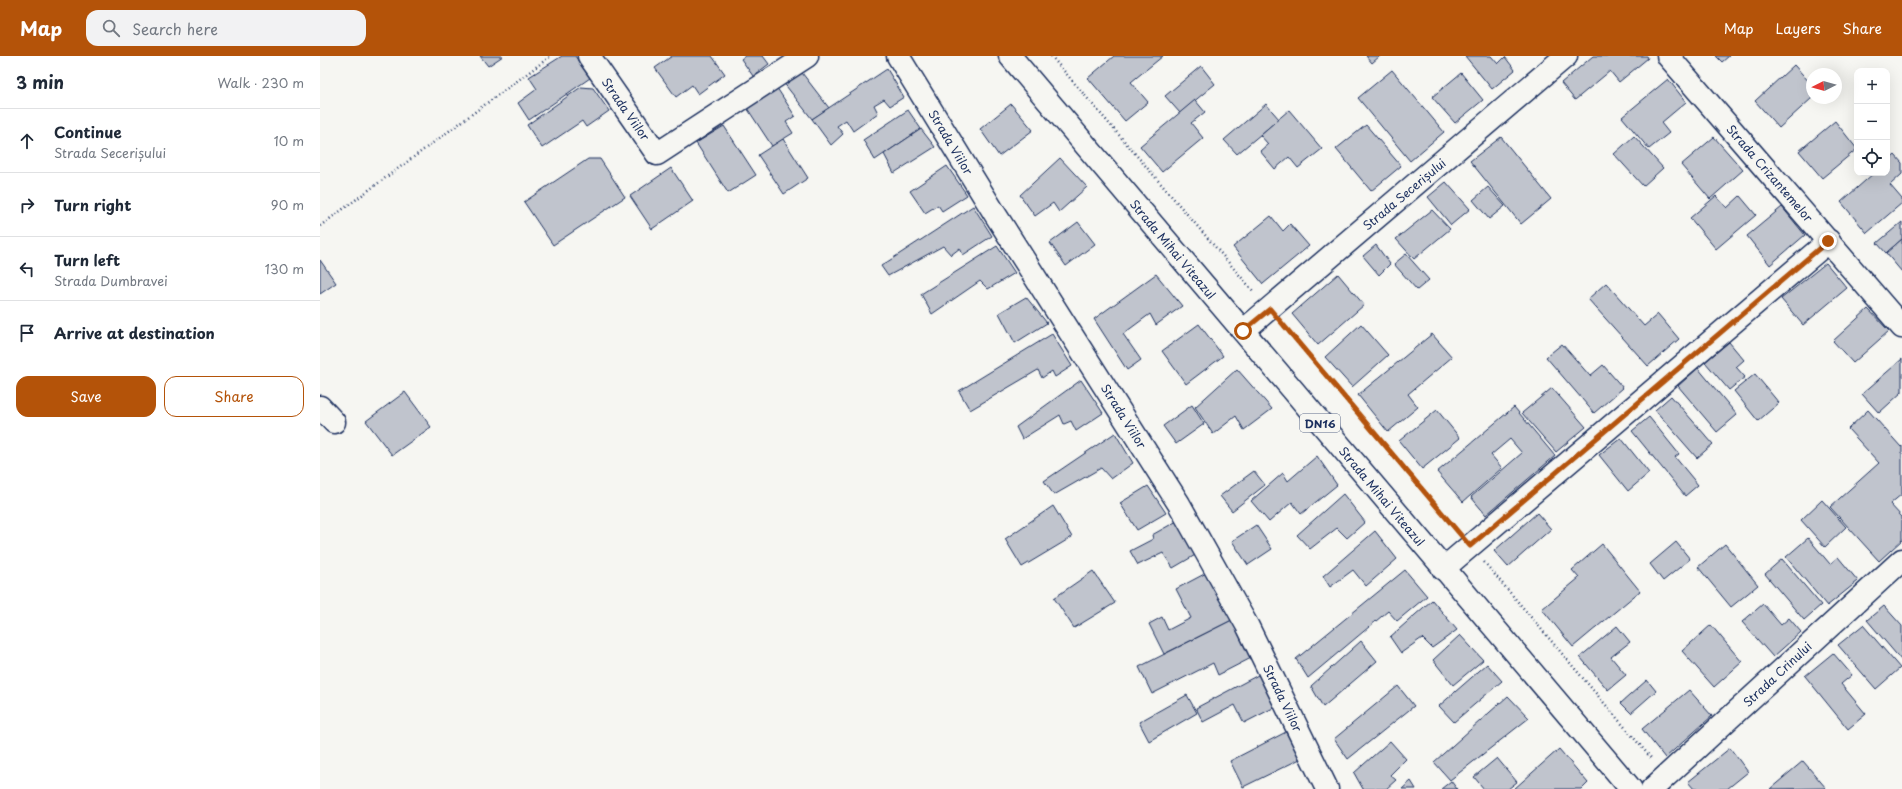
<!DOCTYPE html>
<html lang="en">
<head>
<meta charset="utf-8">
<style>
  :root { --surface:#fff; --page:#f2f2f3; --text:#1f2937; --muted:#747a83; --line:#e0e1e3; --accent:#b45309 }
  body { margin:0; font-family:"Playpen Sans",sans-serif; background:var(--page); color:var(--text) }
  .controls { position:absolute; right:12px; top:12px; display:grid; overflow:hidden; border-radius:8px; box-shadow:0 4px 16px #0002 }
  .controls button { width:36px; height:36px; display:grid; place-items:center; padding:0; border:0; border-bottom:1px solid var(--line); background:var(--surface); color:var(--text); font:20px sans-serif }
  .compass { position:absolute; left:1486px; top:12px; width:36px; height:36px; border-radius:50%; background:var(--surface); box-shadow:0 4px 16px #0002; rotate:264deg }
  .stop { position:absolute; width:12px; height:12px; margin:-9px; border:3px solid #b45309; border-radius:50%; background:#fff }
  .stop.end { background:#b45309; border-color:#fff; box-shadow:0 1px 4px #0008 }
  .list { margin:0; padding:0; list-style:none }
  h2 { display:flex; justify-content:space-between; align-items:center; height:52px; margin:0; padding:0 16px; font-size:17px }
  h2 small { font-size:13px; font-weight:400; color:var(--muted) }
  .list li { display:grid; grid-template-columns:26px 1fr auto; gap:12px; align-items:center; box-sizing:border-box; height:64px; padding:0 16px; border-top:1px solid var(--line) }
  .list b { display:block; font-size:15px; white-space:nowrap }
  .list p { margin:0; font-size:13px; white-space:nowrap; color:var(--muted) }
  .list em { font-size:13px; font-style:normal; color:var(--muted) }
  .actions { display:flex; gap:8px; padding:12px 16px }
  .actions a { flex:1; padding:9px 0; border:1px solid var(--accent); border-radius:12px; text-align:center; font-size:14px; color:var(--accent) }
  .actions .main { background:var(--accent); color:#fff }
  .icon { flex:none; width:22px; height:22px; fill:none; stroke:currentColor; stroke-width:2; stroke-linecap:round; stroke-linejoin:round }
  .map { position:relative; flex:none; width:1582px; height:733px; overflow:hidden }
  header { display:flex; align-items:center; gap:24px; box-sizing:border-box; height:56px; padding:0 20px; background:var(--accent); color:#fff }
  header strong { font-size:19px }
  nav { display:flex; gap:22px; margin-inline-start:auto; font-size:14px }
  .search { width:280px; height:36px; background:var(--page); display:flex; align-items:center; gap:10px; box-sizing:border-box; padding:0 14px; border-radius:12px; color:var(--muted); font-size:15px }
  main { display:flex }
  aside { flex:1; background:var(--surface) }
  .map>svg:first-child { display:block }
  .building { fill:#c0c4cd; stroke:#1b2f5e }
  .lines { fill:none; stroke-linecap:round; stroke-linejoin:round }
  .street-casing { stroke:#1b2f5e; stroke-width:25 }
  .highway-casing { stroke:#1b2f5e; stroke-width:25 }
  .path { stroke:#1b2f5e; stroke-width:2.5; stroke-dasharray:1 3; stroke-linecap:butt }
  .street { stroke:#f6f6f2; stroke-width:22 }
  .highway { stroke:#f6f6f2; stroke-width:22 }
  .route { stroke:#b45309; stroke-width:5 }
  .labels { text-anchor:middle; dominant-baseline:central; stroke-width:3; stroke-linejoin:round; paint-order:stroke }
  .shield { fill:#f6f6f2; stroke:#5d6b8a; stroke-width:1 }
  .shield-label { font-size:11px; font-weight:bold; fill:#1b2f5e }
  .street-label { font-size:12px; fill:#1b2f5e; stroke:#f6f6f2 }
</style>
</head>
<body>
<header>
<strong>Map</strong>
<div class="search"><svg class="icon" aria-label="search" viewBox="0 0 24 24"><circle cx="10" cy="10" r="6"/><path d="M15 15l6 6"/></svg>Search here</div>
<nav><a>Map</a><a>Layers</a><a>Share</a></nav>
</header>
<main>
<aside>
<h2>3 min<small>Walk · 230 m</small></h2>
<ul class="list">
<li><svg class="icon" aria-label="ahead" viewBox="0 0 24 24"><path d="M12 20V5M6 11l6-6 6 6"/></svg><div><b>Continue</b><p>Strada Secerișului</p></div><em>10 m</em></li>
<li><svg class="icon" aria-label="right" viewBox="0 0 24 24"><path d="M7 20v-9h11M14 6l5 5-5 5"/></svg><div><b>Turn right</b></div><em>90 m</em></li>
<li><svg class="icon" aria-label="left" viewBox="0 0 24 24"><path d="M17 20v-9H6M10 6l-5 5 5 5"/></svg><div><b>Turn left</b><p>Strada Dumbravei</p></div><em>130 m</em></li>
<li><svg class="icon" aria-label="arrive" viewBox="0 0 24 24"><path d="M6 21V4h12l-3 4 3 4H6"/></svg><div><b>Arrive at destination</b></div></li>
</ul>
<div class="actions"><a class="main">Save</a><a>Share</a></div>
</aside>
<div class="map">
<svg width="1582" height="733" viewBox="0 0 1582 733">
  <rect width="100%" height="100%" fill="#f6f6f2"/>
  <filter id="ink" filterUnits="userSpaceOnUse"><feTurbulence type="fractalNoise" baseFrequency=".025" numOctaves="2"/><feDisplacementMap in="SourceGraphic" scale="8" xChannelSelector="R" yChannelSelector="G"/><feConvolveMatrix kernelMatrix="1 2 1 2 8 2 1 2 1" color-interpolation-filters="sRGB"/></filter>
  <g filter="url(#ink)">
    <g class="building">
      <polygon points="160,0 183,0 168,10"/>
      <polygon points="242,0 255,0 270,22 209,64 198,47 217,33 209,21"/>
      <polygon points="352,0 392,0 405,18 378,38 372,29 356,41 335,12"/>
      <polygon points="425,0 443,0 449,8 433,20 421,3"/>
      <polygon points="794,0 843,0 811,26 828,46 805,65 768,22"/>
      <polygon points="1046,0 1060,0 1052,7"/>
      <polygon points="1145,0 1171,0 1178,8 1185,1 1195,14 1172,33"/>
      <polygon points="1273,0 1327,0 1328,2 1299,26 1290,15 1255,44 1241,27"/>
      <polygon points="1396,0 1409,0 1402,6"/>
      <polygon points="1474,9 1492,29 1492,42 1459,72 1435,45"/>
      <polygon points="881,10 895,28 860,57 845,40"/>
      <polygon points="479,13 509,52 492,63 463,26"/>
      <polygon points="567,13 584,41 570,50 564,43 554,49 558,57 533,75 526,64 517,70 523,78 511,89 492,63"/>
      <polygon points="1072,14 1124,76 1090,105 1038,42"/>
      <polygon points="1141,17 1163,44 1135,67 1112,41"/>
      <polygon points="1348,23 1366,46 1341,67 1349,77 1329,93 1302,61"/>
      <polygon points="261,31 273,32 289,55 266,71 262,65 222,92 207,69"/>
      <polygon points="457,32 475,60 466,66 473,77 452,90 427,52"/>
      <polygon points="875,44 885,56 871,67 883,82 842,116 820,90"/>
      <polygon points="691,48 713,74 679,100 660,73"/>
      <polygon points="946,48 959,63 917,98 904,84"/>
      <polygon points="588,54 601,73 555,104 543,84"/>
      <polygon points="969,54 1002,93 978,112 969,101 955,113 940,95 948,88 940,79"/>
      <polygon points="1515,65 1537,93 1502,122 1479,95"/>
      <polygon points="1046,69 1081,110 1051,135 1016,93"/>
      <polygon points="404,70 436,119 408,137 376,87"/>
      <polygon points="601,73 615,91 574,117 564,98"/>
      <polygon points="1314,80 1343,112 1323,130 1294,98"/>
      <polygon points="1181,81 1231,143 1201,168 1150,105"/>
      <polygon points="1394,81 1423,114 1390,143 1361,109"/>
      <polygon points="463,83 488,122 464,138 438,99"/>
      <polygon points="1575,99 1582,107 1582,118 1570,129 1582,143 1582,147 1547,177 1521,146 1554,117 1567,117 1567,106"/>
      <polygon points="740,102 767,131 739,156 733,147 715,160 700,139"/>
      <polygon points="268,103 280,103 305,141 233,189 204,146"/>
      <polygon points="627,110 647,139 622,155 618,149 605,157 590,135"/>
      <polygon points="351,112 373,145 332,173 310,140"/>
      <polygon points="1126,126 1150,153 1131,169 1108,141"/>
      <polygon points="1168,131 1185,150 1169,163 1153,144"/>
      <polygon points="1396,140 1407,152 1420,140 1436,159 1396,193 1370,162"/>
      <polygon points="653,150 672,180 643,199 640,192 631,199 623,190 568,220 561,210"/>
      <polygon points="1462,151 1485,179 1450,209 1427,180"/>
      <polygon points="1112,154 1130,173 1094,203 1076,183"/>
      <polygon points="951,160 963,175 970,168 989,190 943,228 913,191"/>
      <polygon points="758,166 775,188 746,210 730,187"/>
      <polygon points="1582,166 1582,183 1566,197 1557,187"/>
      <polygon points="1582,183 1582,216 1566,197"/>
      <polygon points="1056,189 1070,208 1059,219 1043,200"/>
      <polygon points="677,190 695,217 668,233 660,225 612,258 601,238"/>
      <polygon points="1086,198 1109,224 1097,234 1074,208"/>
      <polygon points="0,204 16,227 0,238"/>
      <polygon points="1506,207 1527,232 1483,269 1461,243"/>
      <polygon points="836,218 862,250 836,269 830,258 803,278 821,304 807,314 774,263"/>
      <polygon points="1018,218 1044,249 998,289 972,258"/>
      <polygon points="1286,227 1324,270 1338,258 1359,283 1328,310 1268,243"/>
      <polygon points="706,241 727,267 695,287 679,257"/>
      <polygon points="1548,253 1569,275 1533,307 1513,285"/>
      <polygon points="879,268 903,300 866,328 842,295"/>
      <polygon points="1041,268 1068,299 1032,331 1005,301"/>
      <polygon points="732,278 752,310 735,321 732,315 722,322 718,314 650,354 639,335"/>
      <polygon points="1112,278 1132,301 1088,338 1098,351 1068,376 1038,339"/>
      <polygon points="1409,286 1424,304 1416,311 1425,321 1409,334 1385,306"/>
      <polygon points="1242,288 1270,320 1283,309 1303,332 1274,357 1226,301"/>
      <polygon points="1582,303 1582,336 1559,357 1542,338"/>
      <polygon points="1378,312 1417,359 1397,376 1358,330"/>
      <polygon points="917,313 952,353 924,374 916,360 893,378 875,351"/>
      <polygon points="1435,318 1459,347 1438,365 1414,335"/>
      <polygon points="761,324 783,357 756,375 751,365 744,368 740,359 702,383 696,371"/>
      <polygon points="1232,332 1266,371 1236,396 1202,357"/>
      <polygon points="85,336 111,371 72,399 46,365"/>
      <polygon points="1351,340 1393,388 1377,402 1335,354"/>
      <polygon points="872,349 884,368 856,388 843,370"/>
      <polygon points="1194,351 1235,400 1166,459 1151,441 1202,397 1190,383 1171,399 1182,412 1143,446 1117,416"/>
      <polygon points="1117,354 1140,382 1102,413 1079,385"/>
      <polygon points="1548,354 1581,391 1582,390 1582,438 1570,448 1582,461 1582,484 1559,505 1510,451 1559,407 1528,373"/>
      <polygon points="1329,361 1359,398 1355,401 1378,429 1365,440 1312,375"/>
      <polygon points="795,377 813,407 791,423 781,412 734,439 724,425"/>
      <polygon points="1301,382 1329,417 1308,435 1279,399"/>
      <polygon points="997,400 1017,429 981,458 972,446 949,466 931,445 963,417 968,425"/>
      <polygon points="934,415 945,429 912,455 900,440"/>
      <polygon points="828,430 846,457 817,474 800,447"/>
      <polygon points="1023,438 1045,466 1027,482 1017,472 990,493 977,479"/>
      <polygon points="1502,444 1526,471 1505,491 1481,464"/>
      <polygon points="733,450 752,481 702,511 685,483"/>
      <polygon points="1217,457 1231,473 1188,511 1174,495"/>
      <polygon points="857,465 877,498 853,512 843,497 818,509 810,495 833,483 832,479"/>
      <polygon points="936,469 952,493 928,509 912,485"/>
      <polygon points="1055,475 1077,503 1046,530 1033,514 1010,531 1003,520"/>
      <polygon points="1488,482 1510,508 1518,501 1538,525 1507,550 1466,501"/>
      <polygon points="1356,486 1370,503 1343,525 1330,508"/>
      <polygon points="1282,488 1320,535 1253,591 1222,553 1259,522 1252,514"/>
      <polygon points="1405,488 1438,529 1411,551 1378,511"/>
      <polygon points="1462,503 1501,549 1484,564 1445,518"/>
      <polygon points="1085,514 1107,540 1077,565 1068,555 988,622 976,603"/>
      <polygon points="773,515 795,547 754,572 734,542"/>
      <polygon points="890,515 914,563 844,598 829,568 842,561 848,574 871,562 856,533"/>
      <polygon points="1112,544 1137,574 1112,592 1102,582 1081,597 1070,581"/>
      <polygon points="1443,548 1461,569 1469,562 1481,576 1453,601 1422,566"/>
      <polygon points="1564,550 1582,570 1582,605 1547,564"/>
      <polygon points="914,563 933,601 898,619 893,607 832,638 819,611"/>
      <polygon points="1391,569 1422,606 1394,631 1362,595"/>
      <polygon points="1543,569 1580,612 1556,633 1518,589"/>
      <polygon points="1297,570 1310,586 1291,601 1306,619 1288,634 1260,601"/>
      <polygon points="1140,579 1163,604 1133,629 1113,604"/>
      <polygon points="1041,585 1057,605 1003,651 991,630"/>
      <polygon points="1513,597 1532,619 1521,628 1546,658 1528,673 1485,620"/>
      <polygon points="1167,608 1182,625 1134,666 1119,650"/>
      <polygon points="940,618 957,650 924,667 915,649 883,666 876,652"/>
      <polygon points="1327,624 1336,635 1311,657 1301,647"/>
      <polygon points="1078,630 1094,650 1028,703 1014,683"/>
      <polygon points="1369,634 1392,660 1345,702 1322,673"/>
      <polygon points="867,639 877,657 829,685 819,666"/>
      <polygon points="1188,640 1209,662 1130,724 1114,706"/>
      <polygon points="966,676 980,703 923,731 910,705"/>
      <polygon points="1070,685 1086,703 1070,719 1076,724 1066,733 1043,733 1034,717"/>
      <polygon points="1410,692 1428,716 1407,733 1374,733 1368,726"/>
      <polygon points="1239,693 1268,727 1262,733 1194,733"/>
      <polygon points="1177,702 1197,726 1188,733 1164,733 1154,721"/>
      <polygon points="1483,705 1506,732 1450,733"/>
      <polygon points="1091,725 1096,733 1082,733"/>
      <polygon points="1131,725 1137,733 1121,733"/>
    </g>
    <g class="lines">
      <g class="street-casing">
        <g id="street">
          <polyline points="269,0 337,98 487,0"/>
          <polyline points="578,0 675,158 859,448 928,571 1007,733"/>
          <polyline points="1348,0 1582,271"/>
          <polyline points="923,275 1246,0"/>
          <polyline points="0,351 14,366"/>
          <polyline points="1123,513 1509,185"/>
          <polyline points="1332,733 1582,504"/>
        </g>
      </g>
      <g class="highway-casing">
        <polyline id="highway" points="690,0 1311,733"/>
      </g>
      <g class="path">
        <polyline points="731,0 934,236"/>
        <polyline points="0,170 231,0"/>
        <polyline points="964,270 1135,472"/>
        <polyline points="1164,506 1331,702"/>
      </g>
      <use href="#street" class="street"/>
      <use href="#highway" class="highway"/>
    </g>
  </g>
  <g class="lines" filter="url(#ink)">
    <polyline class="route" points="923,275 950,253 1150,490 1508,185"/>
  </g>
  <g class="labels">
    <rect class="shield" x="980" y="358" width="40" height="18" rx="3"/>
    <g class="shield-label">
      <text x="1000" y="367">DN16</text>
    </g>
    <g class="street-label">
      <text transform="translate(306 53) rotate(55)">Strada Viilor</text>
      <text transform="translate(631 86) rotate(59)">Strada Viilor</text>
      <text transform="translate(1450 117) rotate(49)">Strada Crizantemelor</text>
      <text transform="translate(1084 138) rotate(-40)">Strada Secerișului</text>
      <text transform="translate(853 193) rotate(50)">Strada Mihai Viteazul</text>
      <text transform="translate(804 360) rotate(58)">Strada Viilor</text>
      <text transform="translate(1062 440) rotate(50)">Strada Mihai Viteazul</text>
      <text transform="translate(1457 618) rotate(-43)">Strada Crinului</text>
      <text transform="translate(963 642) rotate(64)">Strada Viilor</text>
    </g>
  </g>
</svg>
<div class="controls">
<button>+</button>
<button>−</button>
<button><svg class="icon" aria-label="locate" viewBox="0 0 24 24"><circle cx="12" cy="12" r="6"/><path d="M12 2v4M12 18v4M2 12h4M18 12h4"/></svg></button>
</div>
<svg class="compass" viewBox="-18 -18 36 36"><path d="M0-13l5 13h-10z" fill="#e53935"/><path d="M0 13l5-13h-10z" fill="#747a83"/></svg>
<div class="stop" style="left:923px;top:275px"></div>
<div class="stop end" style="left:1508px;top:185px"></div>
</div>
</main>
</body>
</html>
